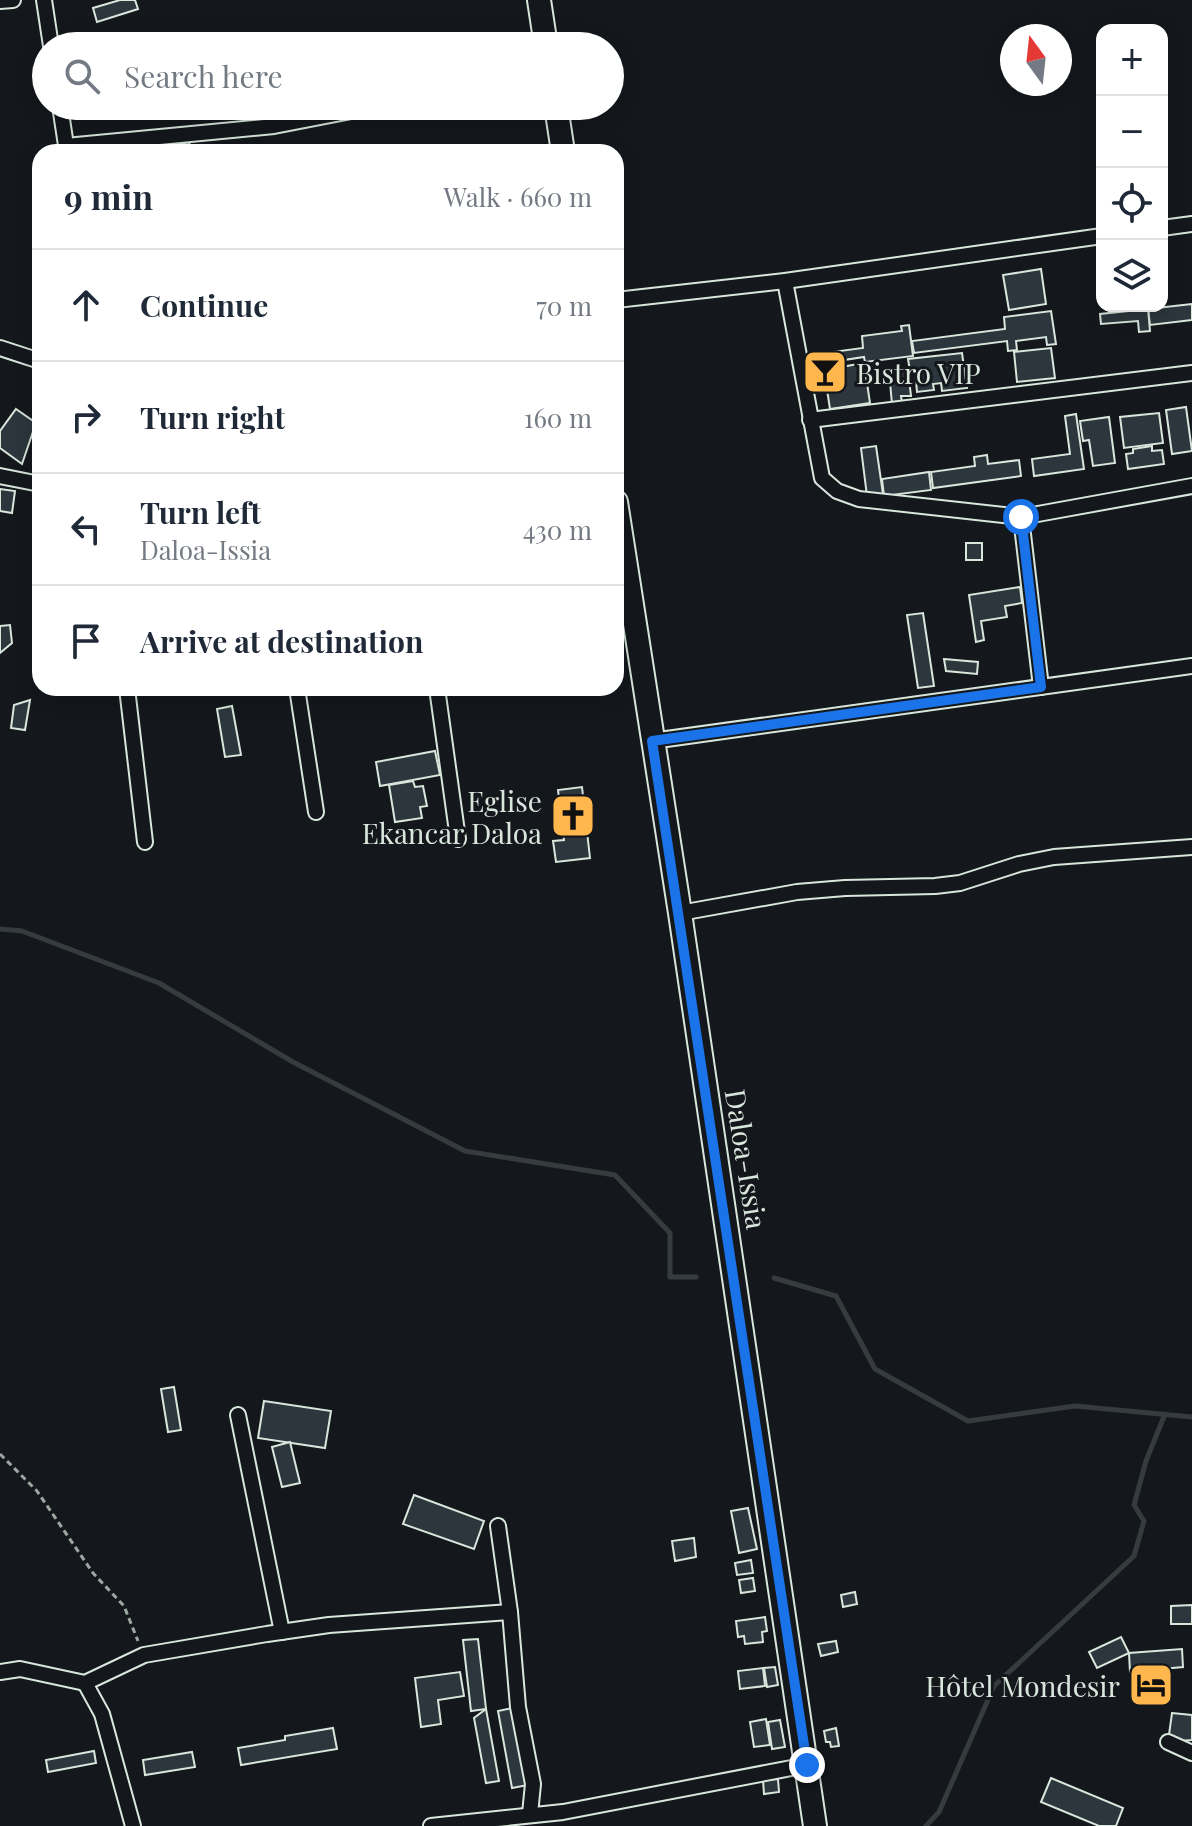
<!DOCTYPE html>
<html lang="en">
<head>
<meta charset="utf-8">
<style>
  :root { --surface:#fff; --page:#f6f6f7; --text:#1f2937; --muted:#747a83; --line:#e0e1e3 }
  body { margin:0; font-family:"Playfair Display",serif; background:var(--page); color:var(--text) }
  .controls { position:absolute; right:24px; top:24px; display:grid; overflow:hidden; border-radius:16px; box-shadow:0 4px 20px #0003 }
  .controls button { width:72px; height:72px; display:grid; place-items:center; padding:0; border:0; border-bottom:2px solid var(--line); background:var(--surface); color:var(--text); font:40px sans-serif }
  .compass { position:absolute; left:1000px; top:24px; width:72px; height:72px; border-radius:50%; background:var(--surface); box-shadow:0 4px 20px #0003; rotate:345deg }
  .stop { position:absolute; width:24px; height:24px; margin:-18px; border:6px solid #1a73e8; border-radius:50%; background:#fff }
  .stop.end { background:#1a73e8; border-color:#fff; box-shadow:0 2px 8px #0008 }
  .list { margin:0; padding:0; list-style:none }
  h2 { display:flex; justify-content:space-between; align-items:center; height:104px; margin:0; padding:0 32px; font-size:34px }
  h2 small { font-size:26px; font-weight:400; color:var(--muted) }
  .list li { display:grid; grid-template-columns:52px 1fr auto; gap:24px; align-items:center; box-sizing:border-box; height:112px; padding:0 32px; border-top:2px solid var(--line) }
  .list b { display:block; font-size:30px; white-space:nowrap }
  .list p { margin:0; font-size:26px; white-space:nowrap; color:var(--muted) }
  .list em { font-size:26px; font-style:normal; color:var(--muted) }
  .icon { flex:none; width:44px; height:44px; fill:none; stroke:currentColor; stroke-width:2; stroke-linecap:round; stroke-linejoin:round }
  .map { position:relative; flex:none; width:1192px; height:1826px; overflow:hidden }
  .search { position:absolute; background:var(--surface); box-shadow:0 4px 20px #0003; left:32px; top:32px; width:592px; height:88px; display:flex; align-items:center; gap:20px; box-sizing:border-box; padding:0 28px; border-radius:44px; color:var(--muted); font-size:30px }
  .panel { position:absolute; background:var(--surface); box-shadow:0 4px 20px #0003; left:32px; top:144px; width:592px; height:552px; border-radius:24px }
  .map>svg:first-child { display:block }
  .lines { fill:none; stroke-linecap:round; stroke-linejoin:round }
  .stream { stroke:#363b3e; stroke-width:5 }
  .building { fill:#2c363c; stroke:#d8e6dc; stroke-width:2 }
  .minor-casing { stroke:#d8e6dc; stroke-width:18 }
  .primary-casing { stroke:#d8e6dc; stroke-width:26 }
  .path { stroke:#9da8a2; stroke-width:3; stroke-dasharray:6 4; stroke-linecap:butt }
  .minor { stroke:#14181c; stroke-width:14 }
  .primary { stroke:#14181c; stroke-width:22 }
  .route { stroke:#1a73e8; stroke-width:10 }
  .labels { text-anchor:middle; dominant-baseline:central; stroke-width:6; stroke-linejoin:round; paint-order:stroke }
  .poi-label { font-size:28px; fill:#d8e6dc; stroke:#14181c; text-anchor:end }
  .street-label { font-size:28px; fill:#d8e6dc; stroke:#14181c }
</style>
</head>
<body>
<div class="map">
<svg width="1192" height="1826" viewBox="0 0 1192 1826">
  <rect width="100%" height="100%" fill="#14181c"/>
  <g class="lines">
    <g class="stream">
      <polyline points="0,929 22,931 159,983 293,1062 465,1151 615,1175 670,1233 670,1277 696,1277"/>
      <polyline points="774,1278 836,1296 875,1369 968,1421 1075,1406 1192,1417"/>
      <polyline points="926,1826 939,1812 994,1686 1134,1556 1144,1521 1134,1505 1146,1461 1165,1414"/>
    </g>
  </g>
  <g class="building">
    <polygon points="120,0 135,0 138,9 97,22 93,8"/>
    <polygon points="189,142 191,152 168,152 167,147"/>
    <polygon points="1041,269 1046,304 1009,310 1003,275"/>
    <polygon points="1192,304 1192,320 1150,325 1148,309"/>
    <polygon points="1148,309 1150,331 1139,332 1138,321 1101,324 1100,314"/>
    <polygon points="1051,311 1056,344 1047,345 1046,337 1016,341 1017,350 1008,351 1007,341 914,353 912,341 1005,329 1004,317"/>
    <polygon points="909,325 913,356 865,362 864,357 818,364 817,354 863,348 862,336 902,331 901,326"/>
    <polygon points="1051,348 1055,378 1017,382 1014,352"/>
    <polygon points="962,353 967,388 942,391 941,383 933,384 934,390 917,392 915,370 910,371 908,359"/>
    <polygon points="864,363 870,403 830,409 824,370"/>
    <polygon points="908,370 911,396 901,396 902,402 892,404 889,371"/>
    <polygon points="1186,407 1192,451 1172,454 1166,410"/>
    <polygon points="16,409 36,423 22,464 0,448 0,431"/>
    <polygon points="1159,413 1163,443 1124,448 1120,417"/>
    <polygon points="1076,414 1084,469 1034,476 1032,459 1070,454 1065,416"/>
    <polygon points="1109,417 1115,463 1093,466 1089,440 1083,441 1080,421"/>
    <polygon points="876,446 883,494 867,496 861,448"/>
    <polygon points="1152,446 1152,451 1162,450 1164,464 1128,469 1126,454 1133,453 1133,449"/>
    <polygon points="987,455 988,464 1019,460 1021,476 933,488 931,472 975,466 974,457"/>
    <polygon points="929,472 931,490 884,496 882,479"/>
    <polygon points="0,489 15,491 12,513 0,511"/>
    <rect x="966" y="543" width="16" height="17"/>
    <polygon points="1020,587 1022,603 1005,606 1007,617 981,621 984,640 976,642 969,595"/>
    <polygon points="923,613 934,686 918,688 907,615"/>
    <polygon points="10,625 12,643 0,653 0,626"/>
    <polygon points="944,659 978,662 977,674 946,671"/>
    <polygon points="30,700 25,730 11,728 14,705"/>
    <polygon points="232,706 241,755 225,757 217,709"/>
    <polygon points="435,751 440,775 380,786 376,762"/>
    <polygon points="413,781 415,787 423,786 427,806 420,807 422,818 395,822 389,785"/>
    <polygon points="582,787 590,858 556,862 553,841 564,840 558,790"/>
    <polygon points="174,1387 181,1430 168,1432 161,1389"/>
    <polygon points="264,1401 331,1411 325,1448 258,1438"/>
    <polygon points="290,1442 300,1483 282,1487 272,1447"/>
    <polygon points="414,1495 484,1521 474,1549 403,1524"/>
    <polygon points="748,1508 757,1549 739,1553 731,1511"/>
    <polygon points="694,1538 696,1557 675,1561 672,1541"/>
    <polygon points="751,1560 753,1573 737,1575 735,1563"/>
    <polygon points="753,1578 755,1591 741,1593 739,1580"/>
    <polygon points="855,1592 857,1604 843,1607 841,1595"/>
    <polygon points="1192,1605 1192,1624 1171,1624 1171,1606"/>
    <polygon points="765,1617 767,1631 762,1632 763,1642 745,1644 744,1636 738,1637 736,1621"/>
    <polygon points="1121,1637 1129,1653 1097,1668 1089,1652"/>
    <polygon points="478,1639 486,1709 471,1711 463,1640"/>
    <polygon points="836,1641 838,1652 821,1656 818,1644"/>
    <polygon points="1182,1649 1183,1667 1130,1672 1129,1653"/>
    <polygon points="775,1667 778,1685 767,1687 764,1668"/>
    <polygon points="763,1668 765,1686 740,1689 738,1671"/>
    <polygon points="460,1672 464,1696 438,1700 441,1724 421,1727 415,1678"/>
    <polygon points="518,1707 533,1784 512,1788 498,1711"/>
    <polygon points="486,1709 499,1781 486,1783 474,1718"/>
    <polygon points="1172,1713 1192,1715 1192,1740 1168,1742"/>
    <polygon points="766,1719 770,1745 754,1747 750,1722"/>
    <polygon points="780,1720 785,1747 772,1749 768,1722"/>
    <polygon points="333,1728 337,1749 241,1765 238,1748 285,1740 285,1736"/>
    <polygon points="836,1728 839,1746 831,1747 830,1742 826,1742 824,1731"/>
    <polygon points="94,1751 96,1763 48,1772 46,1760"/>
    <polygon points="192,1752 195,1767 145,1775 143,1760"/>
    <polygon points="1051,1778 1123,1808 1116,1826 1099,1826 1041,1802"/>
    <polygon points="778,1779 779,1792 764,1794 763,1780"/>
  </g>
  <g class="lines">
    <g class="minor-casing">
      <g id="minor">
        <polyline points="44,0 51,46"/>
        <polyline points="0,1 13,0"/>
        <polyline points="60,106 67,152"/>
        <polyline points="66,146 274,126 377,106"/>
        <polyline points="1162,228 1192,224"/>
        <polyline points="785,281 822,478 837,491 859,499 1021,517 1192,486"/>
        <polyline points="616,300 785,281 1102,236"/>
        <polyline points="0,348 40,361"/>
        <polyline points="810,420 1192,373"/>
        <polyline points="0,476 40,484"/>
        <polyline points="1021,517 1041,687"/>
        <polyline points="127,688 145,842"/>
        <polyline points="297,688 316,812"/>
        <polyline points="437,688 458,839"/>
        <polyline points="652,741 1192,666"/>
        <polyline points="680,913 797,892 845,888 935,886 960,883 1019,864 1054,857 1192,847"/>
        <polyline points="238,1415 282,1632"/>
        <polyline points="498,1526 510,1612 518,1707 533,1784 530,1814"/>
        <polyline points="0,1672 20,1669 85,1683 144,1655 267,1634 329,1625 510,1612"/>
        <polyline points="85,1683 102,1714 133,1826"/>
        <polyline points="1168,1742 1192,1753"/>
        <polyline points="431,1826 563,1812 807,1765"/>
      </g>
    </g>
    <g class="primary-casing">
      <g id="primary">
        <polyline points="539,0 546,46"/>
        <polyline points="556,106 563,152"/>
        <polyline points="616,502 680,913 815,1826"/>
      </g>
    </g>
    <polyline class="path" points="0,1454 37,1491 93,1573 124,1606 138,1641"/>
    <use href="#minor" class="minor"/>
    <use href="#primary" class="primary"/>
  </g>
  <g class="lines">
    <polyline class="route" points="807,1765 652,741 1041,687 1021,517"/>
  </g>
  <defs>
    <g id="bar-square" transform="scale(2.3)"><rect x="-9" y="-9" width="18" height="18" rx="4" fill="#ffb74d" stroke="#14181c"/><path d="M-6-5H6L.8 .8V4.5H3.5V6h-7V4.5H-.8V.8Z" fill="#111"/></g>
    <g id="church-square" transform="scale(2.3)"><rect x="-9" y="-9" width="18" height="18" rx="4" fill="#ffb74d" stroke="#14181c"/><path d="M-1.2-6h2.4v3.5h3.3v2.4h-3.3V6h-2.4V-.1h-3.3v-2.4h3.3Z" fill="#111"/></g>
    <g id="hotel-square" transform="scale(2.3)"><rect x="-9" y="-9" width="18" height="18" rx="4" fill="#ffb74d" stroke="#14181c"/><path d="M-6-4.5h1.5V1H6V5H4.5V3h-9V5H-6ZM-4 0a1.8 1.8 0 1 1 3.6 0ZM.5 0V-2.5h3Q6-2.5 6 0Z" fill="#111"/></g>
  </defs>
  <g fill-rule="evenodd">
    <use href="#bar-square" x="825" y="372"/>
    <use href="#church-square" x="573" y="816"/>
    <use href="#hotel-square" x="1151" y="1685"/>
  </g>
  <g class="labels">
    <g class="poi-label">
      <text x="856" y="372" text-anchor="start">Bistro VIP</text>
      <text x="542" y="800">Eglise<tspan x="542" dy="32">Ekancar Daloa</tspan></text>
      <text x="1120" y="1685">Hôtel Mondesir</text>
    </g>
    <g class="street-label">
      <text transform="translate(747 1159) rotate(81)">Daloa-Issia</text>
    </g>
  </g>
</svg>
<div class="controls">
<button>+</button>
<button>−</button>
<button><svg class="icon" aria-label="locate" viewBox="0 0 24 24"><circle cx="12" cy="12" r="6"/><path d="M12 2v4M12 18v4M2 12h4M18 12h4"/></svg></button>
<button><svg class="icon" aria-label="layers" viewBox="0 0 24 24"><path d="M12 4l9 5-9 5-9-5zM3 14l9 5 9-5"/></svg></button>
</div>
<svg class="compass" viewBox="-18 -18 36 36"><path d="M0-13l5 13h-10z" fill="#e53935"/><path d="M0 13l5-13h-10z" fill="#747a83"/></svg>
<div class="stop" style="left:1021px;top:517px"></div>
<div class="stop end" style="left:807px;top:1765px"></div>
<div class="search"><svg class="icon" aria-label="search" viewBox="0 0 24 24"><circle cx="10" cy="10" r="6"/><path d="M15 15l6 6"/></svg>Search here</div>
<section class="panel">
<h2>9 min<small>Walk · 660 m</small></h2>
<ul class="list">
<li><svg class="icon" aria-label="ahead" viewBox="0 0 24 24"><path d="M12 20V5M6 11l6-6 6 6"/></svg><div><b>Continue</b></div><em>70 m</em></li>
<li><svg class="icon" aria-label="right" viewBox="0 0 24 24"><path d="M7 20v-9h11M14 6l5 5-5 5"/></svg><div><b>Turn right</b></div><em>160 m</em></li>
<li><svg class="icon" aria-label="left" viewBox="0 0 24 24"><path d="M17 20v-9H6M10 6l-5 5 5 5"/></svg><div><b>Turn left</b><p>Daloa-Issia</p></div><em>430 m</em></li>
<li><svg class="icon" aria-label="arrive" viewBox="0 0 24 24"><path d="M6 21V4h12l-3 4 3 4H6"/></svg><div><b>Arrive at destination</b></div></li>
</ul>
</section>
</div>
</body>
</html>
